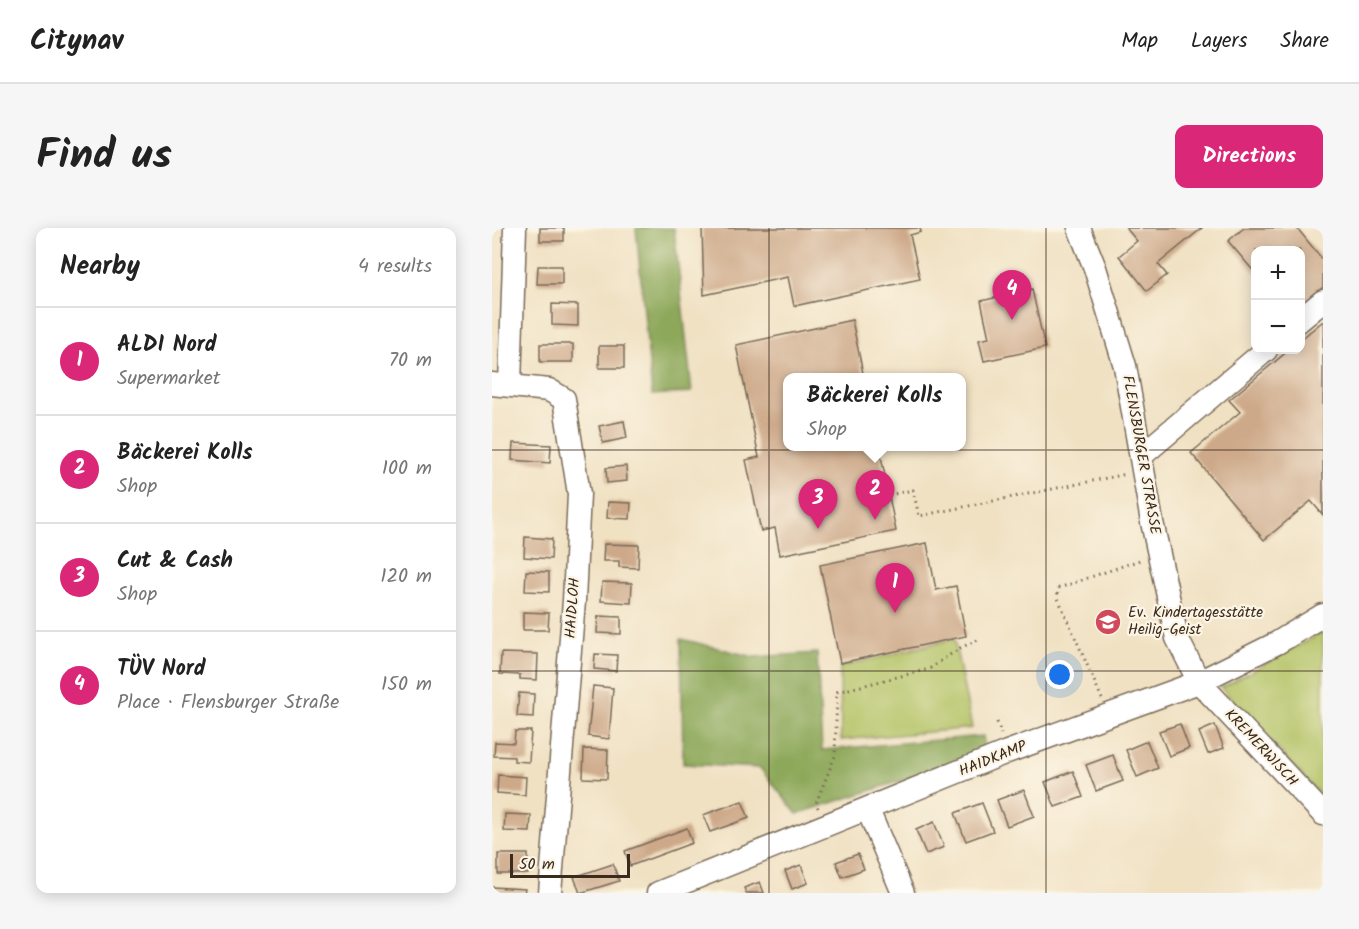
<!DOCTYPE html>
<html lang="en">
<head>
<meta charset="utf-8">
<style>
  :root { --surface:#fff; --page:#f6f6f6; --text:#222; --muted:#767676; --line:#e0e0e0; --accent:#db2777 }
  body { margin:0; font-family:Kalam,sans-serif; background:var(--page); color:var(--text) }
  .controls { position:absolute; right:18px; top:18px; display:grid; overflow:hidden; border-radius:12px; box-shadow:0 3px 15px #0003 }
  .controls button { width:54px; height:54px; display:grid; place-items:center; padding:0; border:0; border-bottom:2px solid var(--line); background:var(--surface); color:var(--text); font:30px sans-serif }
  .scale { position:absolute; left:18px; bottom:15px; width:120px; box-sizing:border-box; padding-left:6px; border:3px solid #3b2a1e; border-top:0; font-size:16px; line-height:21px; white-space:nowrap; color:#3b2a1e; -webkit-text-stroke:4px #fcf5e5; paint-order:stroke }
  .you { position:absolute; left:568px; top:447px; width:21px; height:21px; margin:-15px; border:4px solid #fff; border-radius:50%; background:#1a73e8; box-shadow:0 0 0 9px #1a73e833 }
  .badge { display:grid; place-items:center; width:39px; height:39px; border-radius:50%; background:var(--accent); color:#fff; font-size:20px; font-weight:700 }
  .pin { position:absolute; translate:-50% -50px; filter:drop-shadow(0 2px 3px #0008) }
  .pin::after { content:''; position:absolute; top:32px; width:21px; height:18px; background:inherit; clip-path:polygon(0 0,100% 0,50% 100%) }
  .popup { position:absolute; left:291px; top:145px; width:183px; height:78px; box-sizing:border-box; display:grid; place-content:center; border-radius:12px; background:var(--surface); filter:drop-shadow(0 2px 4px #0005); font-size:20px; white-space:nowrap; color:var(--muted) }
  .popup b { font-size:22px; color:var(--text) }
  .popup::after { content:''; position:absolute; left:50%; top:100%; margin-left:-12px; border:12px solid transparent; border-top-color:var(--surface) }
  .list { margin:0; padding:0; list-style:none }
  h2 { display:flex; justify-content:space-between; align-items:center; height:78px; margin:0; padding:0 24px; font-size:26px }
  h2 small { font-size:20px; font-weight:400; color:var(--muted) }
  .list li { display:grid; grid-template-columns:39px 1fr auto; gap:18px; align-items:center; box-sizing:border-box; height:108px; padding:0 24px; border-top:2px solid var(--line) }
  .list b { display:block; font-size:22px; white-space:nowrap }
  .list p { margin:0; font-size:20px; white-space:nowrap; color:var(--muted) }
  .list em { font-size:20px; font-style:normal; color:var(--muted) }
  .map { position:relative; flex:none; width:831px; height:665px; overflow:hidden; border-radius:12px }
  header { display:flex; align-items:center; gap:36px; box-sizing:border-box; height:84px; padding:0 30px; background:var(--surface); border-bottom:2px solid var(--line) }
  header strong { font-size:28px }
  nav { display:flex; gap:33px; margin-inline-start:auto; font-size:21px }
  .intro { display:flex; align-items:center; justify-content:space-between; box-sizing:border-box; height:144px; padding:0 36px }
  h1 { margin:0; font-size:42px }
  .button { padding:15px 27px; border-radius:12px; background:var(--accent); color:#fff; font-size:21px; font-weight:700 }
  main { display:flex; gap:36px; padding:0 36px }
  aside { flex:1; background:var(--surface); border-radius:12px; box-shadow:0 3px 15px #0003 }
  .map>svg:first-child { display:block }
  .green { fill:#b2c265; stroke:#767642; stroke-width:1.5 }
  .forest { fill:#8da85a; stroke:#64693c; stroke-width:1.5 }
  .building { fill:#cda989 }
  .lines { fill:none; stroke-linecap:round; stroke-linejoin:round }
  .minor-casing { stroke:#7a6a58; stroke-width:25 }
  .path { stroke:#7a6a58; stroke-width:3; stroke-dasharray:1.5 4.5; stroke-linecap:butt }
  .minor { stroke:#fff; stroke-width:22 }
  .grid { fill:none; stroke:#3b2a1e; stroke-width:1.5; stroke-opacity:0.55 }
  .labels { text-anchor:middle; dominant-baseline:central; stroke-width:4.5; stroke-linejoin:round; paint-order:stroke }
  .street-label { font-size:15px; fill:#3b2a1e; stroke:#fcf5e5 }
  .poi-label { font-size:15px; fill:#3b2a1e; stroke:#fcf5e5; text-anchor:start }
</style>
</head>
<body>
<header>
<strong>Citynav</strong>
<nav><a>Map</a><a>Layers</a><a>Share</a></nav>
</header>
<div class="intro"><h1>Find us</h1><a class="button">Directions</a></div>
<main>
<aside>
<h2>Nearby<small>4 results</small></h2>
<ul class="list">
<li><span class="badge">1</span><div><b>ALDI Nord</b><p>Supermarket</p></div><em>70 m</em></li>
<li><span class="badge">2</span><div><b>Bäckerei Kolls</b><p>Shop</p></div><em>100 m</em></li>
<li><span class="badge">3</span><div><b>Cut &amp; Cash</b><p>Shop</p></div><em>120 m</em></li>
<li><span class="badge">4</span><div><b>TÜV Nord</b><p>Place · Flensburger Straße</p></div><em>150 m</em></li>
</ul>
</aside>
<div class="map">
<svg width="831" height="665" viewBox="0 0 831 665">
  <rect width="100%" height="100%" fill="#fcf5e5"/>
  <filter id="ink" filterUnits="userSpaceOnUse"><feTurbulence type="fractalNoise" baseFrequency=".0167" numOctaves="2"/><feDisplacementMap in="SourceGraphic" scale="12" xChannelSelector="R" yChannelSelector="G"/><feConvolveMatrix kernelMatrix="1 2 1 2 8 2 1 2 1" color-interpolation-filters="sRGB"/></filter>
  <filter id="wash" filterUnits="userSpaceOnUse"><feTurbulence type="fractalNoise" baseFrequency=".008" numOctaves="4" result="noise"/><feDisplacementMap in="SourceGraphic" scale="24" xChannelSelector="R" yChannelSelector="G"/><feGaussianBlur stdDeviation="1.35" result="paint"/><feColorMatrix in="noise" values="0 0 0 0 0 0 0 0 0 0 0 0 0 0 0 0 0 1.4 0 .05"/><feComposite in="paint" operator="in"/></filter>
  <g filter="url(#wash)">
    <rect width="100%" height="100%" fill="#f0e1c3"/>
    <g class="green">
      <polygon points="831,404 831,570 729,460"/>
      <polygon points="462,411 480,500 349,512 348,439"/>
    </g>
    <g class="forest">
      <polygon points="144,0 182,0 200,164 160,167"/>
      <polygon points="189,411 262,429 325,425 330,522 491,508 494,526 305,586 268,540 191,536"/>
    </g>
    <g id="blocks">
      <g class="building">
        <rect x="48" y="0" width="24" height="13"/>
        <polygon points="210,0 428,0 429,4 418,7 428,51 302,78 296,49 212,67"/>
        <polygon points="634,0 710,0 666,36 675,47 655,63 627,28 645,13"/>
        <polygon points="752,0 805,0 831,32 831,59 808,78 808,22 764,22 764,46 736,13"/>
        <polygon points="46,38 70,38 70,56 45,56"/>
        <polygon points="540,61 553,120 492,133 487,112 497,110 489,73"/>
        <polygon points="60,76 86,77 86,98 60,97"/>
        <polygon points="360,92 372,150 296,150 296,218 387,218 404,303 288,327 283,300 269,303 254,232 267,229 244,117"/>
        <polygon points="831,93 831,287 819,273 772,312 699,225 748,184 737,172 797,122 808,122 808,112"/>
        <rect x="48" y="116" width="33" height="18"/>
        <rect x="107" y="118" width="25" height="22"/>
        <polygon points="132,193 135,210 111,215 107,198"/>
        <polygon points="21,215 59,217 58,235 20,232"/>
        <polygon points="134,238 135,253 115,255 114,240"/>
        <polygon points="116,274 139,275 138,291 115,290"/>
        <polygon points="33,309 60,311 59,331 32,329"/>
        <polygon points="435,315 444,362 464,358 474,408 348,435 328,337"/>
        <polygon points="112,316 147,317 146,340 127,339 127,333 111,333"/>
        <polygon points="34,343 57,344 57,364 33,363"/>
        <polygon points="110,354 140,355 139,375 109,373"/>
        <polygon points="31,384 57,385 56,402 31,402"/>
        <polygon points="106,388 129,389 129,406 105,405"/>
        <polygon points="9,425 46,426 45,452 28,451 28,447 8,446"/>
        <polygon points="103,426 125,427 124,443 102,441"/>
        <polygon points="101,458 121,460 117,511 96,508"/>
        <polygon points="27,465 42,466 41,489 25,488"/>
        <polygon points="688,496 697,520 677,528 667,503"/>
        <polygon points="723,497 732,520 716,526 707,504"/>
        <polygon points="23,503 39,503 37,534 22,533 22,529 2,528 3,514 22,515"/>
        <polygon points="655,513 666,540 645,549 634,522"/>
        <polygon points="92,521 116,522 115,551 91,550"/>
        <polygon points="621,527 631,553 604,563 594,537"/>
        <polygon points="581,543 591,569 563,579 553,554"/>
        <polygon points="6,547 34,549 33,567 5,565"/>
        <polygon points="532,562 542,588 515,598 505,572"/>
        <polygon points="250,573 257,590 218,604 211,587"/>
        <polygon points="490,575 501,603 474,613 463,585"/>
        <polygon points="13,586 39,587 38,604 12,603"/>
        <polygon points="442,594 452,619 434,626 424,602"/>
        <polygon points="195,600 200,615 138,638 133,623"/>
        <rect x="6" y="626" width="30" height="20"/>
        <polygon points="366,626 372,641 350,649 344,634"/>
        <polygon points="121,636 127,653 88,665 82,649"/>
        <polygon points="309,637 316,655 300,661 293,643"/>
        <polygon points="268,654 272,665 254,665 252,660"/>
        <polygon points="0,659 33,661 32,665 0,665"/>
      </g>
    </g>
  </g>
  <g filter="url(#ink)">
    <use href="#blocks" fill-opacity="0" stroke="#7a6a58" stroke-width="1.5"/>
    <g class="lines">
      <g class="minor-casing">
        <g id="minor">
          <polyline points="587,0 603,40 633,138 660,294 685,410 707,454 831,586"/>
          <polyline points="808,92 831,73"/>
          <polyline points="0,156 57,162 72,171 87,266 82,373 58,665"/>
          <polyline points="18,157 23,0"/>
          <polyline points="649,228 774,122"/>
          <polyline points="376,582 411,665"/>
          <polyline points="166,665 515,524 707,454 785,415 831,387"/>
        </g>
      </g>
      <g class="path">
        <polyline points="397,267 421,262 427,288 635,246"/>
        <polyline points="610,471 565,368 567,360 648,332"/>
        <polyline points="505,494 509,506"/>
        <polyline points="326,580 324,575 343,528 345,464 437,441 468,420 488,411"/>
      </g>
      <use href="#minor" class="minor"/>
    </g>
  </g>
  <path class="grid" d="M 277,0 L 277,665M 554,0 L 554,665M 0,222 L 831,222M 0,443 L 831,443"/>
  <defs>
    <g id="school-disc" transform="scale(1.35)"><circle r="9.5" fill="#d1495b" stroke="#fcf5e5"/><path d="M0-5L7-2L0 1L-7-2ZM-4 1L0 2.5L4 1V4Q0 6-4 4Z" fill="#fff"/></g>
  </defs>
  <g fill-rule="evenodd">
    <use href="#school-disc" x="616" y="394"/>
  </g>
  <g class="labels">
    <g class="street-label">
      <text transform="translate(649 227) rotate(80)">FLENSBURGER STRASSE</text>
      <text transform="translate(81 380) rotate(-86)">HAIDLOH</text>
      <text transform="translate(769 520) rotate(47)">KREMERWISCH</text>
      <text transform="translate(501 531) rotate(-22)">HAIDKAMP</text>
    </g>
    <g class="poi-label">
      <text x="636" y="385">Ev. Kindertagesstätte<tspan x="636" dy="17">Heilig-Geist</tspan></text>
    </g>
  </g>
</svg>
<div class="controls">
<button>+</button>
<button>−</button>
</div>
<div class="scale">50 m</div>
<div class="you"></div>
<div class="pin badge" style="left:403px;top:385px">1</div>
<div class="pin badge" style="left:383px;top:292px">2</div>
<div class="popup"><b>Bäckerei Kolls</b>Shop</div>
<div class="pin badge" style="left:326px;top:301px">3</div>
<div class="pin badge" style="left:520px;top:92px">4</div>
</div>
</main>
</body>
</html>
